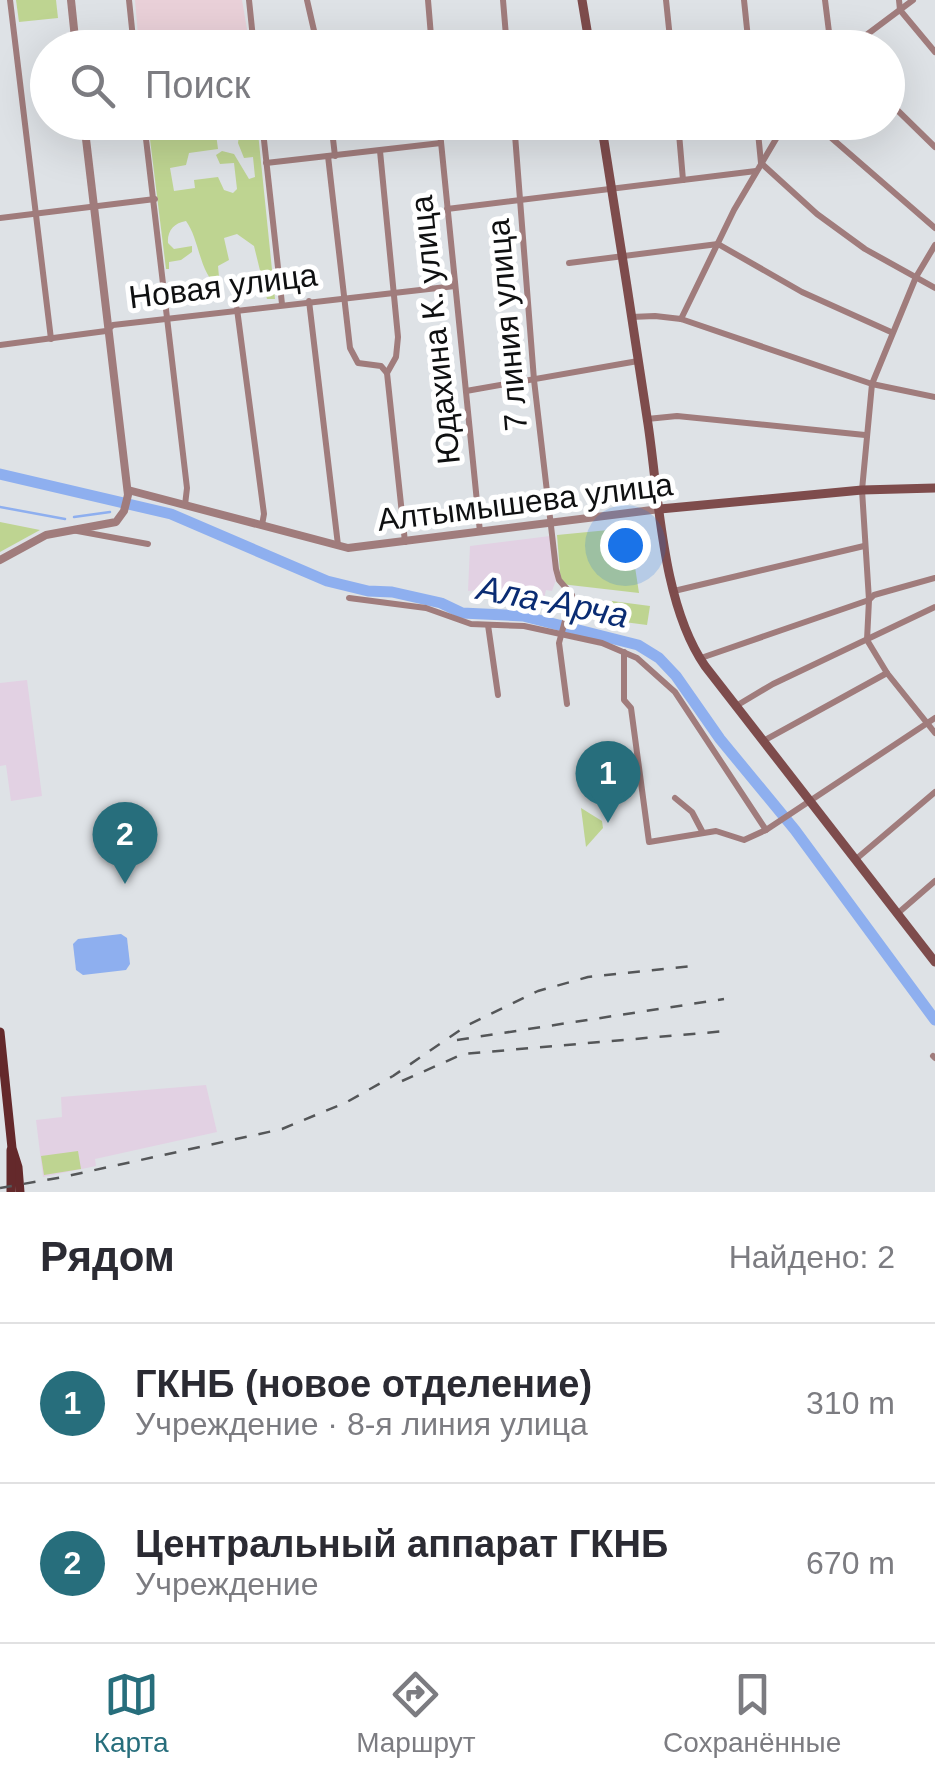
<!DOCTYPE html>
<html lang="ru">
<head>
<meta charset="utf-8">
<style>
  :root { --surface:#fff; --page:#f2f2f3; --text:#2b2b33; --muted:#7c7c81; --line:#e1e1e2; --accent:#276e7c }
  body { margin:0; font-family:Arial,sans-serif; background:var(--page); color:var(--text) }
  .you { position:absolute; left:625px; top:545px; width:35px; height:35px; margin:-25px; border:8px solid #fff; border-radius:50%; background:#1a73e8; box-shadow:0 0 0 15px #1a73e833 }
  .badge { display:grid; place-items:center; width:65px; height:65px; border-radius:50%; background:var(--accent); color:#fff; font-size:32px; font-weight:700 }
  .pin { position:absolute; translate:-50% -82px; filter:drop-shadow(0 2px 5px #0008) }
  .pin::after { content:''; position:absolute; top:52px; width:35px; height:30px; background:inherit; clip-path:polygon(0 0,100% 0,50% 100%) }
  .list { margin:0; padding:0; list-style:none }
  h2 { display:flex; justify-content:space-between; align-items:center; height:130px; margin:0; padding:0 40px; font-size:42px }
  h2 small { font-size:32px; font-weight:400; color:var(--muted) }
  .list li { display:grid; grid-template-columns:65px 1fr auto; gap:30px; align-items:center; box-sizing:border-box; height:160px; padding:0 40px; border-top:2px solid var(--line) }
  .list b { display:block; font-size:38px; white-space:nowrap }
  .list p { margin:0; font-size:32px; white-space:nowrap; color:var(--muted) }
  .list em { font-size:32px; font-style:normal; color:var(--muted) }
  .icon { flex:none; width:55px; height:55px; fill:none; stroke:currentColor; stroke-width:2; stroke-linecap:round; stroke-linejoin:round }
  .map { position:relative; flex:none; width:935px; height:1192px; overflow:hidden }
  .search { position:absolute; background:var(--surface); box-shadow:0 10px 40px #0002; left:30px; right:30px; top:30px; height:110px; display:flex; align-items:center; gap:25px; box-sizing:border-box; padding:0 35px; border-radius:55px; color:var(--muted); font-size:38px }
  .sheet { height:450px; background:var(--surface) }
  nav { display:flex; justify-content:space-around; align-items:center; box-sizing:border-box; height:140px; border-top:2px solid var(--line); background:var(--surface); font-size:28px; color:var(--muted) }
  nav a { display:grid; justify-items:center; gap:5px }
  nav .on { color:var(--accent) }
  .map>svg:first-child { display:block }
  .education { fill:#e2d1e3 }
  .medical { fill:#e9d0d8 }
  .green { fill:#bed491 }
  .water { fill:#8eafef }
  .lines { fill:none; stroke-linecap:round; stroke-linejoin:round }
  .stream { stroke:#8eafef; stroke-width:2.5 }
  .river { stroke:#8eafef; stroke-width:11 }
  .minor { stroke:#a07c7c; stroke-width:6 }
  .tertiary { stroke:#a07c7c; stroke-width:8 }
  .secondary { stroke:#7e4c4c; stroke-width:9 }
  .primary { stroke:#64292b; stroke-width:9 }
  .rail { stroke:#545658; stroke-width:2.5; stroke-dasharray:12 12; stroke-linecap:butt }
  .labels { text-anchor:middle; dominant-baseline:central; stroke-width:10; stroke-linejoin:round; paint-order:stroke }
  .street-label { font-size:32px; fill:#0f1011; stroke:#fff }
  .water-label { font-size:35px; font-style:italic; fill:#0a2c73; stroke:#fff }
</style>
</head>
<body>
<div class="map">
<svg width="935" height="1192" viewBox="0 0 935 1192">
  <rect width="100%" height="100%" fill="#dee2e6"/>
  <g class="education">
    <polygon points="550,536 556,580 552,591 546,590 542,608 495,604 494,588 468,591 470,546"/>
    <polygon points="27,680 42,796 11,801 6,765 0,766 0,683"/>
    <polygon points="206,1085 217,1132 95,1159 96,1166 43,1177 36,1120 62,1117 61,1097"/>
  </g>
  <polygon class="medical" points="135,0 242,0 250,47 139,47"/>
  <g class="green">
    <polygon points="16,0 56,0 58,18 19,22"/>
    <path d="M 148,123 L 176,123 L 179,138 L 216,134 L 218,149 L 189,153 L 186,165 L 170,168 L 174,191 L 195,188 L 194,180 L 218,177 L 224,190 L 233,193 L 237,189 L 234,163 L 220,164 L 216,155 L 222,151 L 234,154 L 249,179 L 255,177 L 253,157 L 244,158 L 238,143 L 239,135 L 232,128 L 217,130 L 216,123 L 257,123 L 275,299 L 267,299 L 254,246 L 237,234 L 224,238 L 229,260 L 218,266 L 220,288 C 199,275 200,240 186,221 C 174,223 167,231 168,243 L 174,249 L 192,246 L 192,252 L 181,260 L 169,262 L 169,269 L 166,269 Z"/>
    <polygon points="0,522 40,530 0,552"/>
    <polygon points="629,528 639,593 561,584 557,535"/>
    <polygon points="612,601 650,606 647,625 609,620"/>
    <polygon points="581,808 602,821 603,828 586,847"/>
    <polygon points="78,1151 81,1169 44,1175 41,1156"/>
  </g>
  <polygon class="water" points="121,934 127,938 130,964 126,970 83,975 76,970 73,944 78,939"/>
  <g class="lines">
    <g class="stream">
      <polyline points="0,507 65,519"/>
      <polyline points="74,517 110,512"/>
    </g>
    <polyline class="river" points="0,474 171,514 327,581 368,591 392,592 441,603 462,613 523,616 638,645 659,658 676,676 720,739 795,830 935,1020"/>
    <g class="minor">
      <polyline points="10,0 51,339"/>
      <polyline points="129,0 134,48"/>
      <polyline points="249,0 254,48"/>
      <polyline points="307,0 315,35 321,48"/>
      <polyline points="428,0 432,48"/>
      <polyline points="503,0 507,48"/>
      <polyline points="666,0 671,48"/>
      <polyline points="744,0 749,48"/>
      <polyline points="825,0 831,48"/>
      <polyline points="899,0 900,10 935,52"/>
      <polyline points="849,48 913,0"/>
      <polyline points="888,101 935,147"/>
      <polyline points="144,122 187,488 185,505"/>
      <polyline points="262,122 282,304"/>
      <polyline points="331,122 335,156"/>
      <polyline points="439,122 480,532"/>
      <polyline points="514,122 534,380 556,569 559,580 572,595 559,643 567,704"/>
      <polyline points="678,122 683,180"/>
      <polyline points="757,122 761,163 817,214 865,249 935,288"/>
      <polyline points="813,122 935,228"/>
      <polyline points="380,151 398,337 396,357 387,373"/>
      <polyline points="328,156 350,348 358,363 381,366 387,373 405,542"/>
      <polyline points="266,163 441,143"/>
      <polyline points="447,209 756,171"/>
      <polyline points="0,218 155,199"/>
      <polyline points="935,245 916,277 872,384 862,490 869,600 867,640 887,673 935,733"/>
      <polyline points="569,263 718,244 802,292 891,332"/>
      <polyline points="309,301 338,545"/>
      <polyline points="237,309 264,514 262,525"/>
      <polyline points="631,317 655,316 681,319 872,384 935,397"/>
      <polyline points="681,319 734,210 786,122"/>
      <polyline points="0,345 106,331 113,325 455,286"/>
      <polyline points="466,391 638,361"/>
      <polyline points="647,419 677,416 865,435"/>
      <polyline points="72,530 148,544"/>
      <polyline points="674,591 864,546"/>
      <polyline points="349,598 426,608 471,624 524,626 602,643 637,658 675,692 766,830 935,718"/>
      <polyline points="488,625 498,695"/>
      <polyline points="624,652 624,700 631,708 649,842 716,831 744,840 766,830"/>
      <polyline points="701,658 869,600 874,595 935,578"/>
      <polyline points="736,706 773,684 935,607"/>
      <polyline points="763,741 887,673"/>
      <polyline points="675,798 692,812 702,831"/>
      <polyline points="855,860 935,792"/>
      <polyline points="897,914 935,881"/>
      <polyline points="933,1056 935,1058"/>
    </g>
    <g class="tertiary">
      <polyline points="71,0 76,48"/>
      <polyline points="128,490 348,548 660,509"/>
      <polyline points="0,560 46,535 116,522 124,511 128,495 84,122"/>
    </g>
    <g class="secondary">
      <polyline points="582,0 590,48"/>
      <path d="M 601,122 C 617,223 633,323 648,424 C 659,498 662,604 705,666 L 935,962"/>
      <polyline points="660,509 862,490 935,488"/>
    </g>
    <g class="primary">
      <polyline points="0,1032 12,1148 18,1167 20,1192"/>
      <polyline points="11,1192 11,1150"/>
    </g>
    <g class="rail">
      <polyline points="457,1040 724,999"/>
      <polyline points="402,1081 463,1054 726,1031"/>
      <polyline points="0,1188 63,1177 282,1129 347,1102 393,1076 466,1026 538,991 588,977 693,966"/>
    </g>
  </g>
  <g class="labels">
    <g class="street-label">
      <text transform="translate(223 286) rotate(-7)">Новая улица</text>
      <text transform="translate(507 325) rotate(-95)">7 линия улица</text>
      <text transform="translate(435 330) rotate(-96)">Юдахина К. улица</text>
      <text transform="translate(525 502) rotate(-7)">Алтымышева улица</text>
    </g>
    <g class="water-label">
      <text transform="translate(553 601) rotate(11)">Ала-Арча</text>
    </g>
  </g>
</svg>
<div class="you"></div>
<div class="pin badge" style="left:608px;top:823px">1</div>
<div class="pin badge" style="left:125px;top:884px">2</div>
<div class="search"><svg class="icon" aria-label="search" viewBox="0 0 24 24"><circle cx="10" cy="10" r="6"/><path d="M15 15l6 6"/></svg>Поиск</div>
</div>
<section class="sheet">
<h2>Рядом<small>Найдено: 2</small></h2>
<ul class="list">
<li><span class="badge">1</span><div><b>ГКНБ (новое отделение)</b><p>Учреждение · 8-я линия улица</p></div><em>310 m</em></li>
<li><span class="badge">2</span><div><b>Центральный аппарат ГКНБ</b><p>Учреждение</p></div><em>670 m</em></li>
</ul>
</section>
<nav>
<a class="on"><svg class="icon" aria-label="map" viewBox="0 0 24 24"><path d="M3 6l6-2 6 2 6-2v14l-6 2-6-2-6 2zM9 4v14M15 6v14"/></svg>Карта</a>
<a><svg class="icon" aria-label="directions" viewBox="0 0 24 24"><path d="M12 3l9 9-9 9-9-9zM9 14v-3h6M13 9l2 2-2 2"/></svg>Маршрут</a>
<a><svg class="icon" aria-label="saved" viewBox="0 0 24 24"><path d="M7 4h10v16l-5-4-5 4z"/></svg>Сохранённые</a>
</nav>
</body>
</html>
